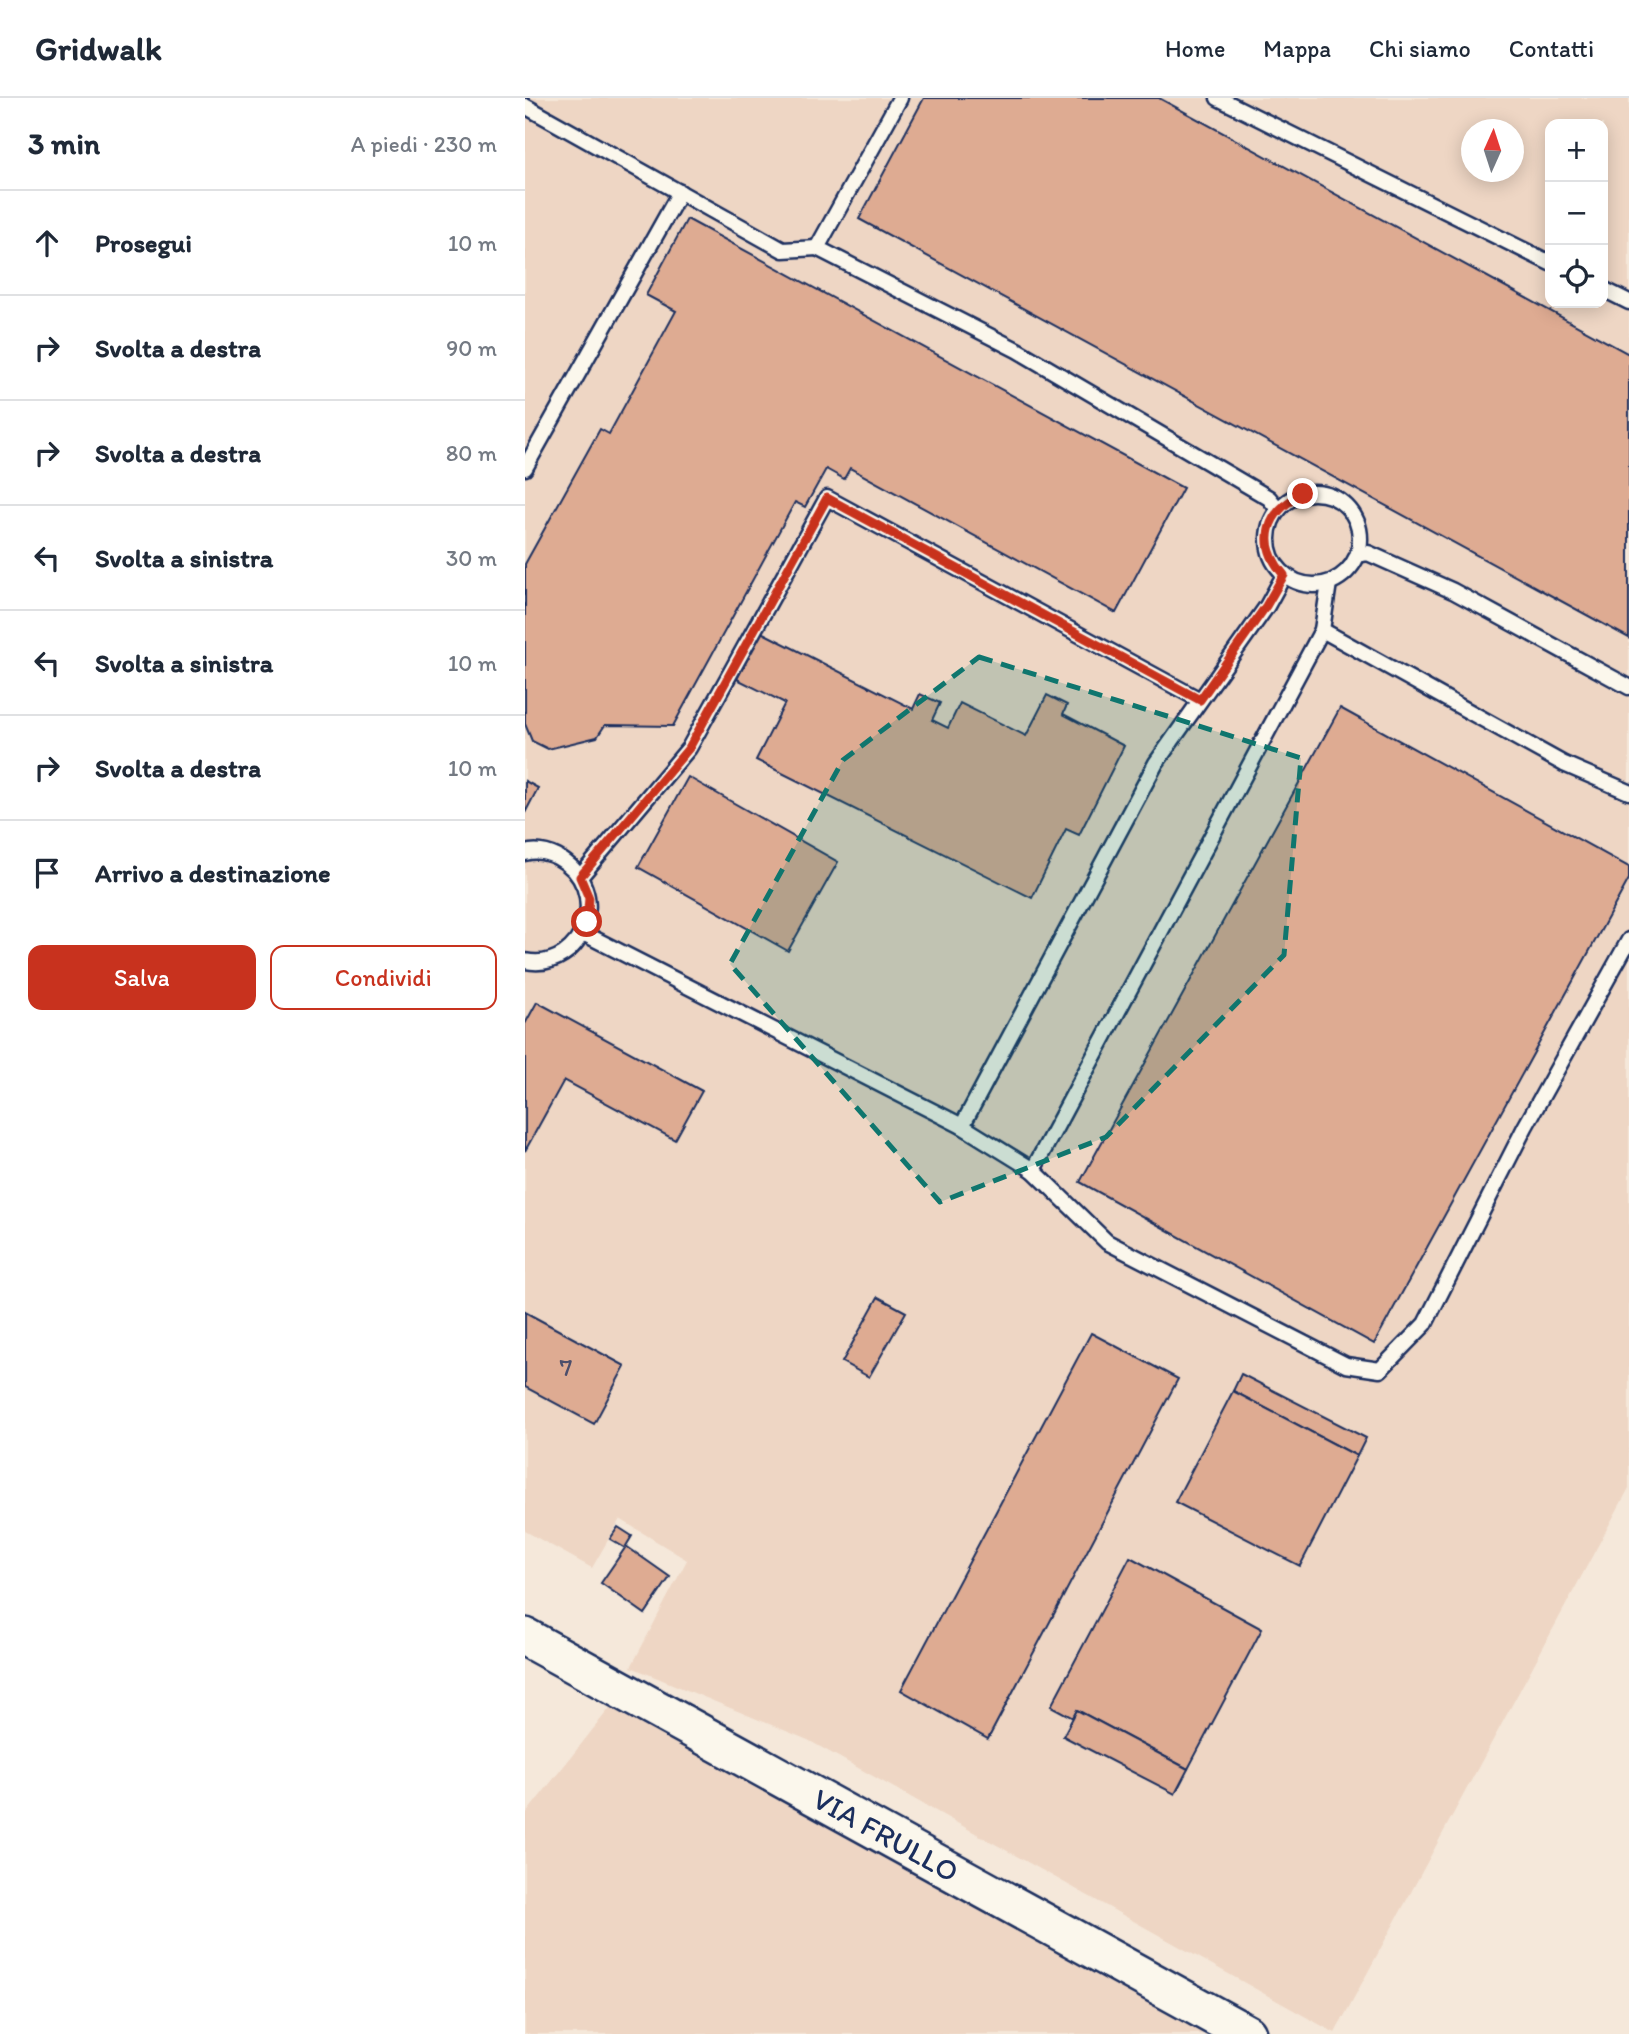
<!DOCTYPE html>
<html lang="it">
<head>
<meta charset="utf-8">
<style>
  :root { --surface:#fff; --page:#f6f6f7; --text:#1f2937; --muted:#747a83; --line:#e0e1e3; --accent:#c8321e }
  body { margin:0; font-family:Itim,sans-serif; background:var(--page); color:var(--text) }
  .controls { position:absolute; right:21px; top:21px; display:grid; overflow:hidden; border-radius:14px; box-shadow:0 4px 18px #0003 }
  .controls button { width:63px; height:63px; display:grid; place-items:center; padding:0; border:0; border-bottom:2px solid var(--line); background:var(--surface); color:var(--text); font:35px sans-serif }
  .compass { position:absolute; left:936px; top:21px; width:63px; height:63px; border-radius:50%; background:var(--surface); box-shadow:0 4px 18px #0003; rotate:3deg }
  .stop { position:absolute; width:21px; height:21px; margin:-16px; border:5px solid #c8321e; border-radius:50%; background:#fff }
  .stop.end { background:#c8321e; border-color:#fff; box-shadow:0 2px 7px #0008 }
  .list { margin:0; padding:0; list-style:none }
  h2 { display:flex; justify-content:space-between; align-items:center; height:91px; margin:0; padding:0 28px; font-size:30px }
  h2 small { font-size:23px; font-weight:400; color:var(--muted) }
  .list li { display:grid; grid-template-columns:46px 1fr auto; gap:21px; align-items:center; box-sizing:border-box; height:105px; padding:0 28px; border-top:2px solid var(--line) }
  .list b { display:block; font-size:26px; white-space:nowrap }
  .list em { font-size:23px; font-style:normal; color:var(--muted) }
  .actions { display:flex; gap:14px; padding:21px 28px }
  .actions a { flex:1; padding:16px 0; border:2px solid var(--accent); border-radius:14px; text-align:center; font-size:24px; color:var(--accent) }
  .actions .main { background:var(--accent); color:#fff }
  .icon { flex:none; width:38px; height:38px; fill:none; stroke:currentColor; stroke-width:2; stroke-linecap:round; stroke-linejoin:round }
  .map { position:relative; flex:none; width:1104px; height:1936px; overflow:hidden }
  header { display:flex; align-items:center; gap:42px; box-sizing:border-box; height:98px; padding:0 35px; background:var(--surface); border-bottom:2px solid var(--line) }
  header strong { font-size:33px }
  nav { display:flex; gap:38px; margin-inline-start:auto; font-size:24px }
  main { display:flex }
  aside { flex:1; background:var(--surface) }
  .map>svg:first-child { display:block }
  .built { fill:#eed6c4; fill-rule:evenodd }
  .building { fill:#deab92; stroke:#1b2f5e; stroke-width:2 }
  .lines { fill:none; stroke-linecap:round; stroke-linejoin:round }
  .service-casing { stroke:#1b2f5e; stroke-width:19 }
  .tertiary-casing { stroke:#1b2f5e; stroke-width:42 }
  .service { stroke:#fbf7ec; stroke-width:14 }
  .tertiary { stroke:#fbf7ec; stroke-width:37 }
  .route { stroke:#c8321e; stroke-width:9 }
  .marked { fill:#0f766e; fill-opacity:0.2; stroke:#0f766e; stroke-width:5; stroke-dasharray:14 9; stroke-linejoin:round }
  .labels { text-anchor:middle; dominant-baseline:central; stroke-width:5; stroke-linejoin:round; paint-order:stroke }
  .number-label { font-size:26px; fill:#4c4e6b }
  .street-label { font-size:30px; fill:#1b2f5e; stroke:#fbf7ec }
</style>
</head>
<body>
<header>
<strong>Gridwalk</strong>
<nav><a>Home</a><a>Mappa</a><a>Chi siamo</a><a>Contatti</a></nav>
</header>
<main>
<aside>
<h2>3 min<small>A piedi · 230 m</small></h2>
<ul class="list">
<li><svg class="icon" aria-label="ahead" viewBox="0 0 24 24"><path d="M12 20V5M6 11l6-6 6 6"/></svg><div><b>Prosegui</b></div><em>10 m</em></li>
<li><svg class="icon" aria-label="right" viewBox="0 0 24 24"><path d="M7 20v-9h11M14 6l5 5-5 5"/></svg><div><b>Svolta a destra</b></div><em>90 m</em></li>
<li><svg class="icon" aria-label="right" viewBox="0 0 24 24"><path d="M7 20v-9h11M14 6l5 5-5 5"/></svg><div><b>Svolta a destra</b></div><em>80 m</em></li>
<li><svg class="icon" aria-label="left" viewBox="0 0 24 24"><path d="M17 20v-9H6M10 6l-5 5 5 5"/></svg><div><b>Svolta a sinistra</b></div><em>30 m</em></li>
<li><svg class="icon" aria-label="left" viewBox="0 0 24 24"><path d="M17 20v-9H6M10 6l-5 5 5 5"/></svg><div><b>Svolta a sinistra</b></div><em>10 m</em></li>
<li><svg class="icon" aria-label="right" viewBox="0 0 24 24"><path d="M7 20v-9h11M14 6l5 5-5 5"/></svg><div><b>Svolta a destra</b></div><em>10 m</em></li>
<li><svg class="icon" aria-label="arrive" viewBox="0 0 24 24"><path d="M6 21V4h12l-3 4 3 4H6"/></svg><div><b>Arrivo a destinazione</b></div></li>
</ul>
<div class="actions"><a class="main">Salva</a><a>Condividi</a></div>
</aside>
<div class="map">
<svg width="1104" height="1936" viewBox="0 0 1104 1936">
  <rect width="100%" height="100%" fill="#f5e8da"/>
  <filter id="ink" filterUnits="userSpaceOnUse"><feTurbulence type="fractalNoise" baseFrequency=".0143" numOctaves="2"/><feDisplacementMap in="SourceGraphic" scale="14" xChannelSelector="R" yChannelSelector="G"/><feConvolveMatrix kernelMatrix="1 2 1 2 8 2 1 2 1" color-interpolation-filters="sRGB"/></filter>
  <g filter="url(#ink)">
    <g class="built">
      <path d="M 0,0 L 1104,0 L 1104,1390 L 810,1935 L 283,1642 L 106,1569 L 162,1462 L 95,1421 L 67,1470 L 0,1433 ZM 1025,26 L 1078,26 L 1078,205 L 1025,205 ZM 946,32 L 988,32 L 988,74 L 946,74 Z"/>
      <polygon points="88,1606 702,1936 0,1936 0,1717"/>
    </g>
    <g class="building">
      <polygon points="399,0 634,0 1104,256 1104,540 334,121"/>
      <polygon points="162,121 658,390 591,515 325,370 319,381 301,371 280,409 270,404 148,628 80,627 72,639 23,651 7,643 0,626 0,466 75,331 84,336 151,213 121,197"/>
      <polygon points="236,534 388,611 395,596 415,605 407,622 423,630 435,605 501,638 522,597 542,607 538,616 599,648 554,737 541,731 507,800 231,662 260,605 212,581"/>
      <polygon points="815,610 1104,769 1104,781 849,1246 555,1084"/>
      <polygon points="163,679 313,764 263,853 113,769"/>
      <polygon points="0,683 13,690 0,715"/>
      <polygon points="12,904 177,993 150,1042 39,982 0,1053 0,926"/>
      <polygon points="353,1199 381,1214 344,1279 317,1264"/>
      <polygon points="0,1214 100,1268 69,1326 0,1289"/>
      <polygon points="566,1235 653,1281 463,1641 376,1592"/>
      <polygon points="716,1276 841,1340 832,1358 708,1293"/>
      <polygon points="708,1293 832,1358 775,1468 650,1404"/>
      <polygon points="93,1429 107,1438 101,1448 145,1479 120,1516 76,1485 100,1450 85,1441"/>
      <polygon points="605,1459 737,1531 663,1671 552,1612 548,1620 526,1608"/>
      <polygon points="552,1612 663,1671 650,1696 538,1638"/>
    </g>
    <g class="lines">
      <g class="service-casing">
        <g id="service">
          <polyline points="375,0 292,150 492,252 744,400 753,411"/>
          <polyline points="693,0 1025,165"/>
          <polyline points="0,8 258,152 292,150"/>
          <polyline points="1078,191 1104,204"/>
          <polyline points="0,370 155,94"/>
          <circle cx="789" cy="441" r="46"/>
          <polyline points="833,457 843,455 928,493 1104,589"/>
          <polyline points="797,532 804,485"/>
          <path d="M 0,755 C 10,752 22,754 32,759 C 89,789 60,875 0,863"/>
          <polyline points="55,779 164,650 302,400 675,602"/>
          <polyline points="58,835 437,1028 631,665 742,508 759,477"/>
          <polyline points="437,1028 508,1072 797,532 1039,666 1104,694"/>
          <polyline points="508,1072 582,1144 821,1267 855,1272 900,1226 1000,1029 1104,842"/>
        </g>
      </g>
      <g class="tertiary-casing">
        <polyline id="tertiary" points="0,1539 722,1936"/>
      </g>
      <use href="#service" class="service"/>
      <use href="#tertiary" class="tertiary"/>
    </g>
  </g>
  <g class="lines" filter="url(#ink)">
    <path class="route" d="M 62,824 L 64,800 L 55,779 L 164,650 L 302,400 L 675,602 L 741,508 L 759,477 C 731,445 741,413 778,396"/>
  </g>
  <path class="marked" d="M 454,559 L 776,660 L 759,857 L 581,1039 L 415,1104 L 205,866 L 318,662 Z"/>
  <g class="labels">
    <g class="number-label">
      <text x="41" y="1269">7</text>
    </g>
    <g class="street-label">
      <text transform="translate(361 1737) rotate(29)">VIA FRULLO</text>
    </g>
  </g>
</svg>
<div class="controls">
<button>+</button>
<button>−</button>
<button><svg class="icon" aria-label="locate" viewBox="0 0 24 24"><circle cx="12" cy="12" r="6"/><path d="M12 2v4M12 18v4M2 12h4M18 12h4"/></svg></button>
</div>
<svg class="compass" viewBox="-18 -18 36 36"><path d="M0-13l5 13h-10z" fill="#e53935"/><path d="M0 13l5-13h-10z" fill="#747a83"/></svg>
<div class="stop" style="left:62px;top:824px"></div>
<div class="stop end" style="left:778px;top:396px"></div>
</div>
</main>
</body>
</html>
